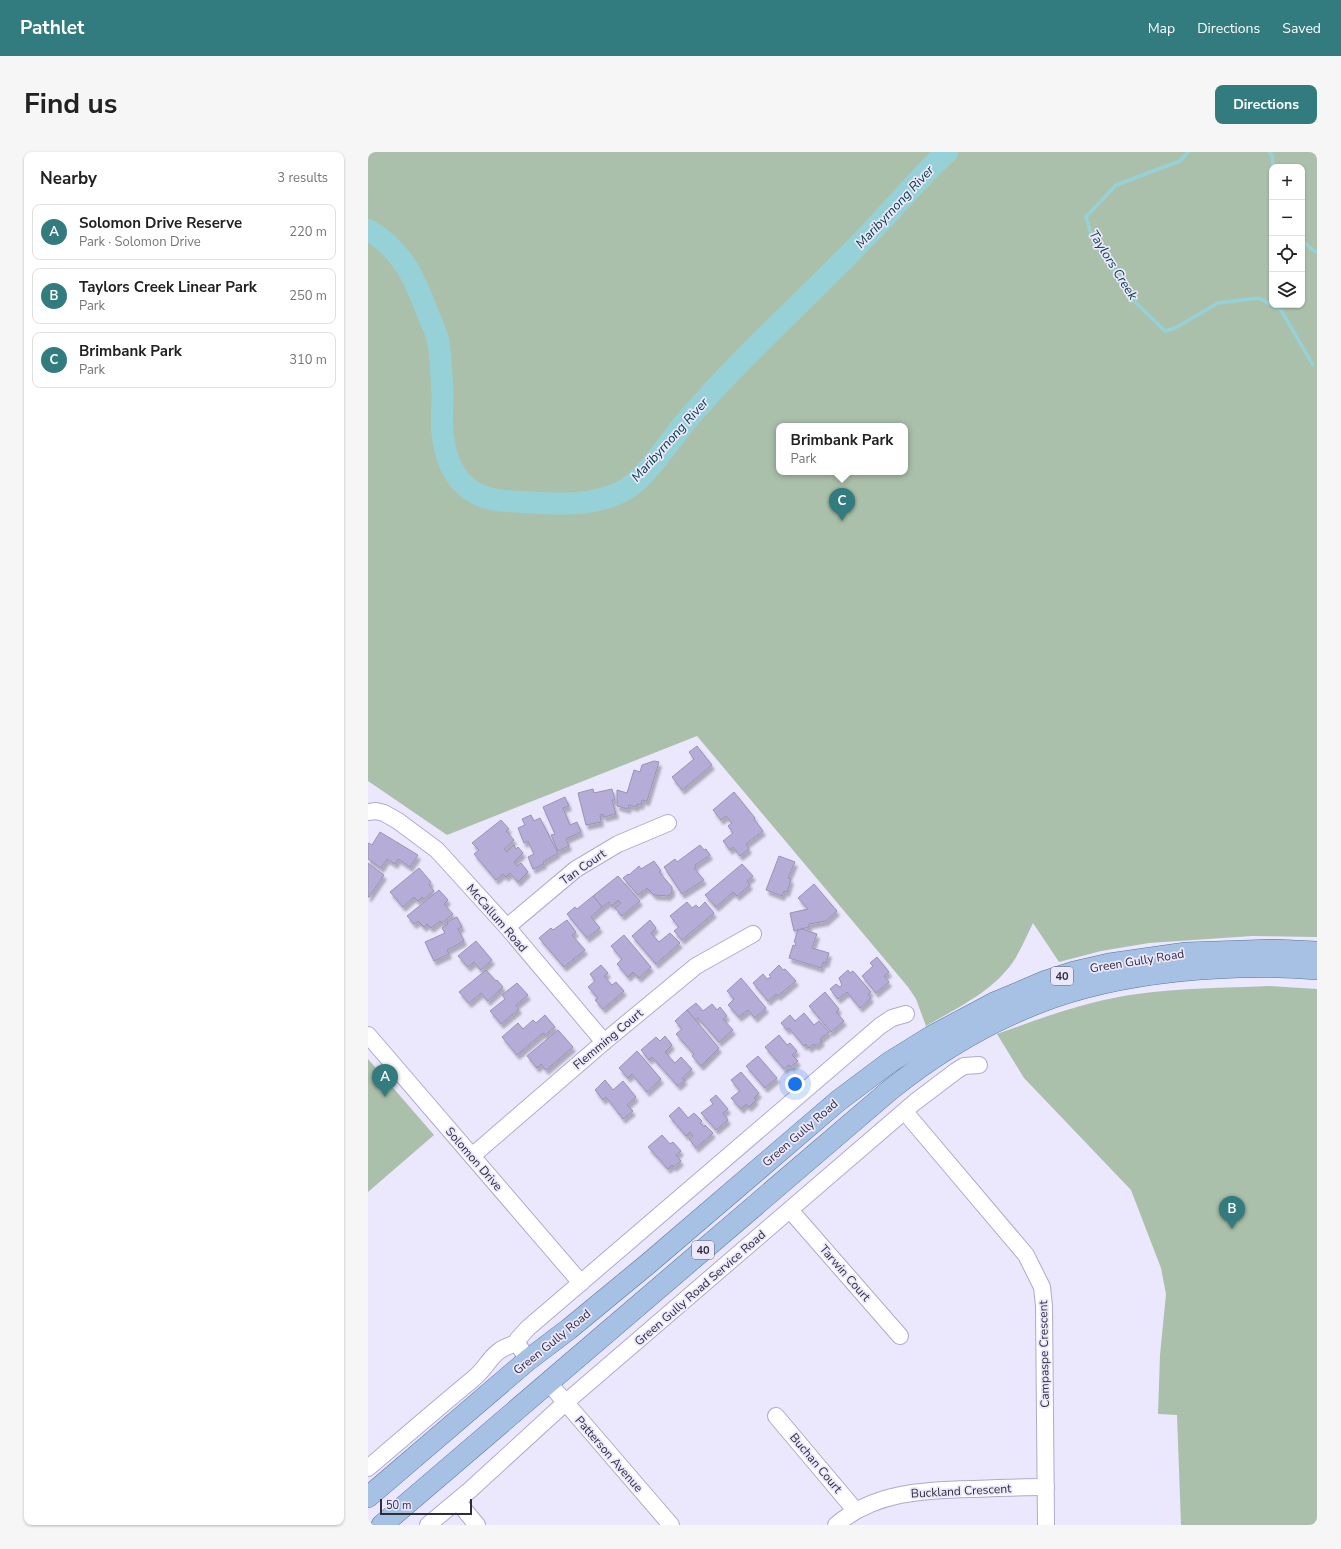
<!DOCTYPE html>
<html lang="en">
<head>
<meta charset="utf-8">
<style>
  :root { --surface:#fff; --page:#f6f6f6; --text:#222; --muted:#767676; --line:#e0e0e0; --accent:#327b7e }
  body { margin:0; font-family:"Nunito Sans",sans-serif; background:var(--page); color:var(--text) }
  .controls { position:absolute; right:12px; top:12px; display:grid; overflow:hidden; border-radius:8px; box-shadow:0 1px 3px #0004 }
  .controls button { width:36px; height:36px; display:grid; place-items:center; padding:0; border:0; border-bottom:1px solid var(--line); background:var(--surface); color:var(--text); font:20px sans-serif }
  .scale { position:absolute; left:12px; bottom:10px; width:92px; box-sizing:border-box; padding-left:4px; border:2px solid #302d3b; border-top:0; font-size:11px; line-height:14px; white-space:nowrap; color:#302d3b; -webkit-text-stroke:3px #ebe7fd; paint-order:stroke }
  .you { position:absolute; left:427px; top:932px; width:14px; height:14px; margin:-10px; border:3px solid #fff; border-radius:50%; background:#1a73e8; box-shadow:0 0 0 6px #1a73e833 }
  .badge { display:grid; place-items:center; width:26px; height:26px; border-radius:50%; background:var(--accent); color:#fff; font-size:13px; font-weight:700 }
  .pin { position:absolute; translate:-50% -33px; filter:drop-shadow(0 1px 2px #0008) }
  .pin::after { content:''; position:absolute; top:21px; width:14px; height:12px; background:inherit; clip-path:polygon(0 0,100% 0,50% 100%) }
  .popup { position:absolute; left:408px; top:271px; width:132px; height:52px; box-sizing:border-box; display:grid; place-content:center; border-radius:8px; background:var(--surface); filter:drop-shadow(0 1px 3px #0005); font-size:13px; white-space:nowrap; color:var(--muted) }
  .popup b { font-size:15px; color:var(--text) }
  .popup::after { content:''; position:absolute; left:50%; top:100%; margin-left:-8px; border:8px solid transparent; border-top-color:var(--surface) }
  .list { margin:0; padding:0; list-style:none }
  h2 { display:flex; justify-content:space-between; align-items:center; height:52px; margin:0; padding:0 16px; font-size:17px }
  h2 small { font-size:13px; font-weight:400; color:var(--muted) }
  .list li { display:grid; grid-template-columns:26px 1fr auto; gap:12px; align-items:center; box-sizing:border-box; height:56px; margin:0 8px 8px; padding:0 8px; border:1px solid var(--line); border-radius:8px }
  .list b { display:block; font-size:15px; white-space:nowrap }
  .list p { margin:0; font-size:13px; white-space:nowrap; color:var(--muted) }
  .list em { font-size:13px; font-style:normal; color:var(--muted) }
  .icon { flex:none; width:22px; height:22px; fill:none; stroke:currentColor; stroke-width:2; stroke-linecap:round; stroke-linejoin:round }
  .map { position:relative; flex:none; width:949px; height:1373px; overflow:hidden; border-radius:8px }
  header { display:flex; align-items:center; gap:24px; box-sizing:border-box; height:56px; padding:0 20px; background:var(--accent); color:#fff }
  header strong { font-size:19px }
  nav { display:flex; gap:22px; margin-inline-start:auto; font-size:14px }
  .intro { display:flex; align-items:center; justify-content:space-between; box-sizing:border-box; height:96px; padding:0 24px }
  h1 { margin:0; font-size:28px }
  .button { padding:10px 18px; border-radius:8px; background:var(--accent); color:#fff; font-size:14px; font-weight:700 }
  main { display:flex; gap:24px; padding:0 24px }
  aside { flex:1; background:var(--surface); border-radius:8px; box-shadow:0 1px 3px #0004 }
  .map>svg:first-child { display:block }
  .green { fill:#abc0aa; fill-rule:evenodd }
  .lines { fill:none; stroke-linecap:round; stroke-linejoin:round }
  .stream { stroke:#96d1d8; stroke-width:3.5 }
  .river { stroke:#96d1d8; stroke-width:22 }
  .building { fill:#b5add8; stroke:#9993b4; filter:url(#shadow) }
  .minor-casing { stroke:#b0aacc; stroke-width:18 }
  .major-casing { stroke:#57739e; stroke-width:22 }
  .minor { stroke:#fff; stroke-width:16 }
  .major { stroke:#a7c1e5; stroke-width:21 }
  .labels { text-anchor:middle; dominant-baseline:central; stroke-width:3.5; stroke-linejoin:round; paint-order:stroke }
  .shield { fill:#ebe7fd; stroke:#686575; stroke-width:1 }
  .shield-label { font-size:11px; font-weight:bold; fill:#302d3b }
  .street-label { font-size:12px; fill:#302d3b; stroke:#ebe7fd }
  .water-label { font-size:13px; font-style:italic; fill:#084045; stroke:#ebe7fd }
</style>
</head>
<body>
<header>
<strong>Pathlet</strong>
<nav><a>Map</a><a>Directions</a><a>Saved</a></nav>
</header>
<div class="intro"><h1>Find us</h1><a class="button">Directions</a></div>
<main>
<aside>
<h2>Nearby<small>3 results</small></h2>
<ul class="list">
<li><span class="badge">A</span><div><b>Solomon Drive Reserve</b><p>Park · Solomon Drive</p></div><em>220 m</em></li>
<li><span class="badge">B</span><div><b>Taylors Creek Linear Park</b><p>Park</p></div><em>250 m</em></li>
<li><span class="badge">C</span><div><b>Brimbank Park</b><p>Park</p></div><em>310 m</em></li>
</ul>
</aside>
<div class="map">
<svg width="949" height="1373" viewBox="0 0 949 1373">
  <defs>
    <filter id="shadow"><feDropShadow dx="2.5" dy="4.5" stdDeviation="1" flood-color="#0004"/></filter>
  </defs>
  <rect width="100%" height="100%" fill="#ebe7fd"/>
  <g class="green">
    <path d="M 0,0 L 949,0 L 949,785 L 884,784 L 781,791 L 733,799 L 691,810 L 665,771 C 658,785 653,798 645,810 C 624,840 589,856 558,874 L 548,847 L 540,835 L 329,584 L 79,683 L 0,629 ZM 904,15 L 934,15 L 934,153 L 904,153 ZM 411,274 L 537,274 L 537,320 L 411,320 Z"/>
    <path d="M 900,834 L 949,837 L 949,1373 L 813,1373 L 809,1263 L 790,1262 L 792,1203 L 798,1142 L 793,1116 L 763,1038 L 656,926 L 629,882 C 673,866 723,848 769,842 C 813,836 857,836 900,834 Z"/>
    <polygon points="0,907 66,983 0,1040"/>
  </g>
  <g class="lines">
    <g class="stream">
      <polyline points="820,0 812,9 748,33 718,65 723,82 761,144 797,179 807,176 850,151 891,146 913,158 945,213"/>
      <polyline points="901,0 904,3 905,15"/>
      <polyline points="934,89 949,101"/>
    </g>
    <path class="river" d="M 0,78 C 34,97 47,127 60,162 C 63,170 68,179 70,188 C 73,202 73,219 74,234 C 76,250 72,268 75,285 C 80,323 100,348 139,349 C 177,351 218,357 253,340 C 275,330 303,288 318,269 C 326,259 335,251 343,241 C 392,188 446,139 496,87 C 524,59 549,27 579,0"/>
  </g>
  <g class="building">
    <polygon points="329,594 344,613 314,638 304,625 326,607 321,600"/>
    <polygon points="286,609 291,610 279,649 274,648 273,653 269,652 268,655 261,653 260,657 249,654 249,638 259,641 266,618 272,620 274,613"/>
    <polygon points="225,637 226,641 244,637 247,648 244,648 248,662 236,665 235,662 232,663 233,670 218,673 210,641"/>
    <polygon points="366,640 387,666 386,667 395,679 378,692 381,697 372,704 365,695 362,698 355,689 365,681 360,674 364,671 358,664 353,668 345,658"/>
    <polygon points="197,645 201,654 195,656 202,673 209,670 213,680 198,687 201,694 190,699 183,683 187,682 175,655"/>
    <polygon points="163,663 166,669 172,666 190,701 175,710 176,712 165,717 160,705 166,702 160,689 156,691 150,676 157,673 154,667"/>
    <polygon points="133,668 141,677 138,679 146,688 136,697 139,700 146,693 148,697 150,695 155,701 146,710 149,714 153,711 160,720 150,730 142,721 138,725 135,722 128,728 106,702 111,698 104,691"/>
    <polygon points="12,680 50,703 42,715 30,707 27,712 19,707 13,716 0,707 0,692 1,691 4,693"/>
    <polygon points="332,693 336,698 338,697 342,703 327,713 328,715 326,716 336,728 314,742 296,715 307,707 309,710"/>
    <polygon points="411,704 427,710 420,726 423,727 419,740 416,739 414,744 398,738"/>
    <polygon points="286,709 293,719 291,720 304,735 304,740 300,744 286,743 279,736 270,743 255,726 260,722 261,723 271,714 273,717"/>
    <polygon points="0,711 16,723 1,745 0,745"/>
    <polygon points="374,712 385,724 379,729 382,733 369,744 365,740 348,755 337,743"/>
    <polygon points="51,716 63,730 61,733 66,739 56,747 54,745 50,749 46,745 35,755 22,740"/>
    <polygon points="250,724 272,749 254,764 247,756 253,751 250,748 244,754 241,750 234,755 225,744"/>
    <polygon points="446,732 469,759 458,769 441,772 441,775 426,779 422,761 440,757 430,746"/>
    <polygon points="71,738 80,748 76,752 85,762 74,771 72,769 63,776 59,772 56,775 50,769 46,772 39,764"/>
    <polygon points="225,744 234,755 223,765 232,776 219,786 199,762 207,755 209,757"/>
    <polygon points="319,750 324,756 328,753 331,756 337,750 346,761 314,788 306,779 311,775 302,764"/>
    <polygon points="89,765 94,775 90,777 96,789 79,798 81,802 66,809 57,790 77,781 74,776 80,772 79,770"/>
    <polygon points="199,768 208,780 204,783 217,798 196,815 171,786 183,776 185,778"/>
    <polygon points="282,768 288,776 283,781 291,790 302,781 312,791 288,812 264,784"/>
    <polygon points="434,777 449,782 444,796 461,801 458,811 455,810 453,816 421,806 425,793 427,794 428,791 426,790 430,778"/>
    <polygon points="256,783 283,815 271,826 265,820 260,825 249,812 254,807 243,794"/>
    <polygon points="108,789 124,808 113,818 106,810 100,815 90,804"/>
    <polygon points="509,805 521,820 516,824 521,830 508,841 494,824 505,814 502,811"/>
    <polygon points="233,813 240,821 236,824 244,833 248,830 256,839 235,857 227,848 230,846 220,835 227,829 222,822"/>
    <polygon points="411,813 415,818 417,817 428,829 410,844 408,842 400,849 385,831 395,822 399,827 403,825 401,823"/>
    <polygon points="118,818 128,829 129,828 135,835 120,849 113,841 101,851 91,840"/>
    <polygon points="480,818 482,821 485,819 503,840 500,842 503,846 492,856 479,840 470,847 462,837 468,832 472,835 474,833 471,826"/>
    <polygon points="373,826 398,856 387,866 380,858 371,865 360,853 366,847 359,839"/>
    <polygon points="149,831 160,843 148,853 151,857 133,872 122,859 137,847 134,843"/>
    <polygon points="457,840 471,857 468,860 476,869 463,880 441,854"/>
    <polygon points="328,851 335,859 344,852 349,858 352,855 359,864 355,867 365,878 351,890 330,866 327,868 319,858"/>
    <polygon points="319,858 351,896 333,914 324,904 326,902 308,882 314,877 307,869"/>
    <polygon points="436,861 446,873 451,869 461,880 452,887 454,889 448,894 446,892 441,896 438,892 436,894 421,876 419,878 413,871 422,863 427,869"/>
    <polygon points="177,863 187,875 177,883 175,881 149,903 134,885 150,871 155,877 165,868 168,871"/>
    <polygon points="190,878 205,895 178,918 173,912 169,916 159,904"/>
    <polygon points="411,883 419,893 422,891 429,899 424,903 430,909 423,915 421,913 416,917 397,895"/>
    <polygon points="297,884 304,893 297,900 307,911 313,905 324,917 314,926 317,928 310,934 284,905 281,908 273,898 288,885 292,889"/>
    <polygon points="269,899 293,927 279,940 264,922 260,926 251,916"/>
    <polygon points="390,904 409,926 397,936 378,914"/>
    <polygon points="373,920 391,941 386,946 388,948 381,955 378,952 373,957 363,946 372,939 363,928"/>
    <polygon points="237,928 245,938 255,929 268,945 259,953 265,959 255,967 238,945 235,948 227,938"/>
    <polygon points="348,943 360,957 355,961 360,968 348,978 333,961 345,952 342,948"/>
    <polygon points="311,955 320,966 326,961 334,969 332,971 336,975 337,973 345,981 328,996 321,987 325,984 322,980 318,984 301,964"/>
    <polygon points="294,983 302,992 305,990 313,999 308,1003 313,1009 306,1015 304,1013 300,1017 280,995"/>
  </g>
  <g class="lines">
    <g class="minor-casing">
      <g id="minor">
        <polyline points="0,660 8,659 16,661 30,669 69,698 139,775 236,890"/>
        <polyline points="139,775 208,717 250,692 300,671"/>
        <polyline points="0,883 213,1131"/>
        <polyline points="537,960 658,1103 674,1135 676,1154 678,1373"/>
        <polyline points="104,1004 236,890 328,814 385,782"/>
        <polyline points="422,1058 532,1184"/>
        <polyline points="160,1208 149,1191 150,1187 160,1176 512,874 524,866 538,862"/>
        <polyline points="180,1230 303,1373"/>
        <polyline points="408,1264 487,1358"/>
        <path d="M 0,1316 C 35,1286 70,1256 105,1227 C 124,1211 121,1199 149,1191"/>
        <polyline points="89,1349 109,1373"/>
        <polyline points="60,1373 102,1338 197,1251 547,950 588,919 596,914 611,913"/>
        <path d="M 468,1373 C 506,1340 556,1338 604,1337 C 629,1336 653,1335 678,1335"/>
      </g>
    </g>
    <g class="major-casing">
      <g id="major">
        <polyline points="0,1345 160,1208 201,1177 281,1111 470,949 522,910 564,884 626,851 678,829 706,820 741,812 818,801 907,798 949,800"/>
        <path d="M 14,1373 L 522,938 C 567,902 616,872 670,851 C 751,819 863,810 949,817"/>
      </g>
    </g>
    <use href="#minor" class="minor"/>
    <use href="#major" class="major"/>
  </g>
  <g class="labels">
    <g class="shield">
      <rect x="683" y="815" width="22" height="18" rx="3"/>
      <rect x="324" y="1089" width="22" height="18" rx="3"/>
    </g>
    <g class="shield-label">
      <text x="694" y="824">40</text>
      <text x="335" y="1098">40</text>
    </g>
    <g class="street-label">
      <text transform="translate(215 715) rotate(-35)">Tan Court</text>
      <text transform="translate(129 766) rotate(49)">McCallum Road</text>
      <text transform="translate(769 809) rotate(-9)">Green Gully Road</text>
      <text transform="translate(240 887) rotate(-40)">Flemming Court</text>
      <text transform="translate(432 981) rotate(-41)">Green Gully Road</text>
      <text transform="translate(106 1007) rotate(49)">Solomon Drive</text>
      <text transform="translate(477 1121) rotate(49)">Tarwin Court</text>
      <text transform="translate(332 1136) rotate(-41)">Green Gully Road Service Road</text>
      <text transform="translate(184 1190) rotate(-39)">Green Gully Road</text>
      <text transform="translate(676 1202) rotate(-91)">Campaspe Crescent</text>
      <text transform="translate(241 1302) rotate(49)">Patterson Avenue</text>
      <text transform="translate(448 1311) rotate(50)">Buchan Court</text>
      <text transform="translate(593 1339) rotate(-3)">Buckland Crescent</text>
    </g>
    <g class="water-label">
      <text transform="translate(527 55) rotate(-47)">Maribyrnong River</text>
      <text transform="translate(745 113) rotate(58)">Taylors Creek</text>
      <text transform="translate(302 288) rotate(-48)">Maribyrnong River</text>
    </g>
  </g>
</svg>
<div class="controls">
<button>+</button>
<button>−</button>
<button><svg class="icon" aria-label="locate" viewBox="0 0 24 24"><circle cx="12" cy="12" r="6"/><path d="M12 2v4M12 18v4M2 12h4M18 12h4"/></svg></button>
<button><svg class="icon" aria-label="layers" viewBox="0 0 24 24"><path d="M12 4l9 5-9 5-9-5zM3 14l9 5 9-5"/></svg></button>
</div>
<div class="scale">50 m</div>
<div class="you"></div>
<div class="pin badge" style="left:17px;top:945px">A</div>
<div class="pin badge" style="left:864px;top:1077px">B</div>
<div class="pin badge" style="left:474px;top:369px">C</div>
<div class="popup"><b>Brimbank Park</b>Park</div>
</div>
</main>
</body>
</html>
